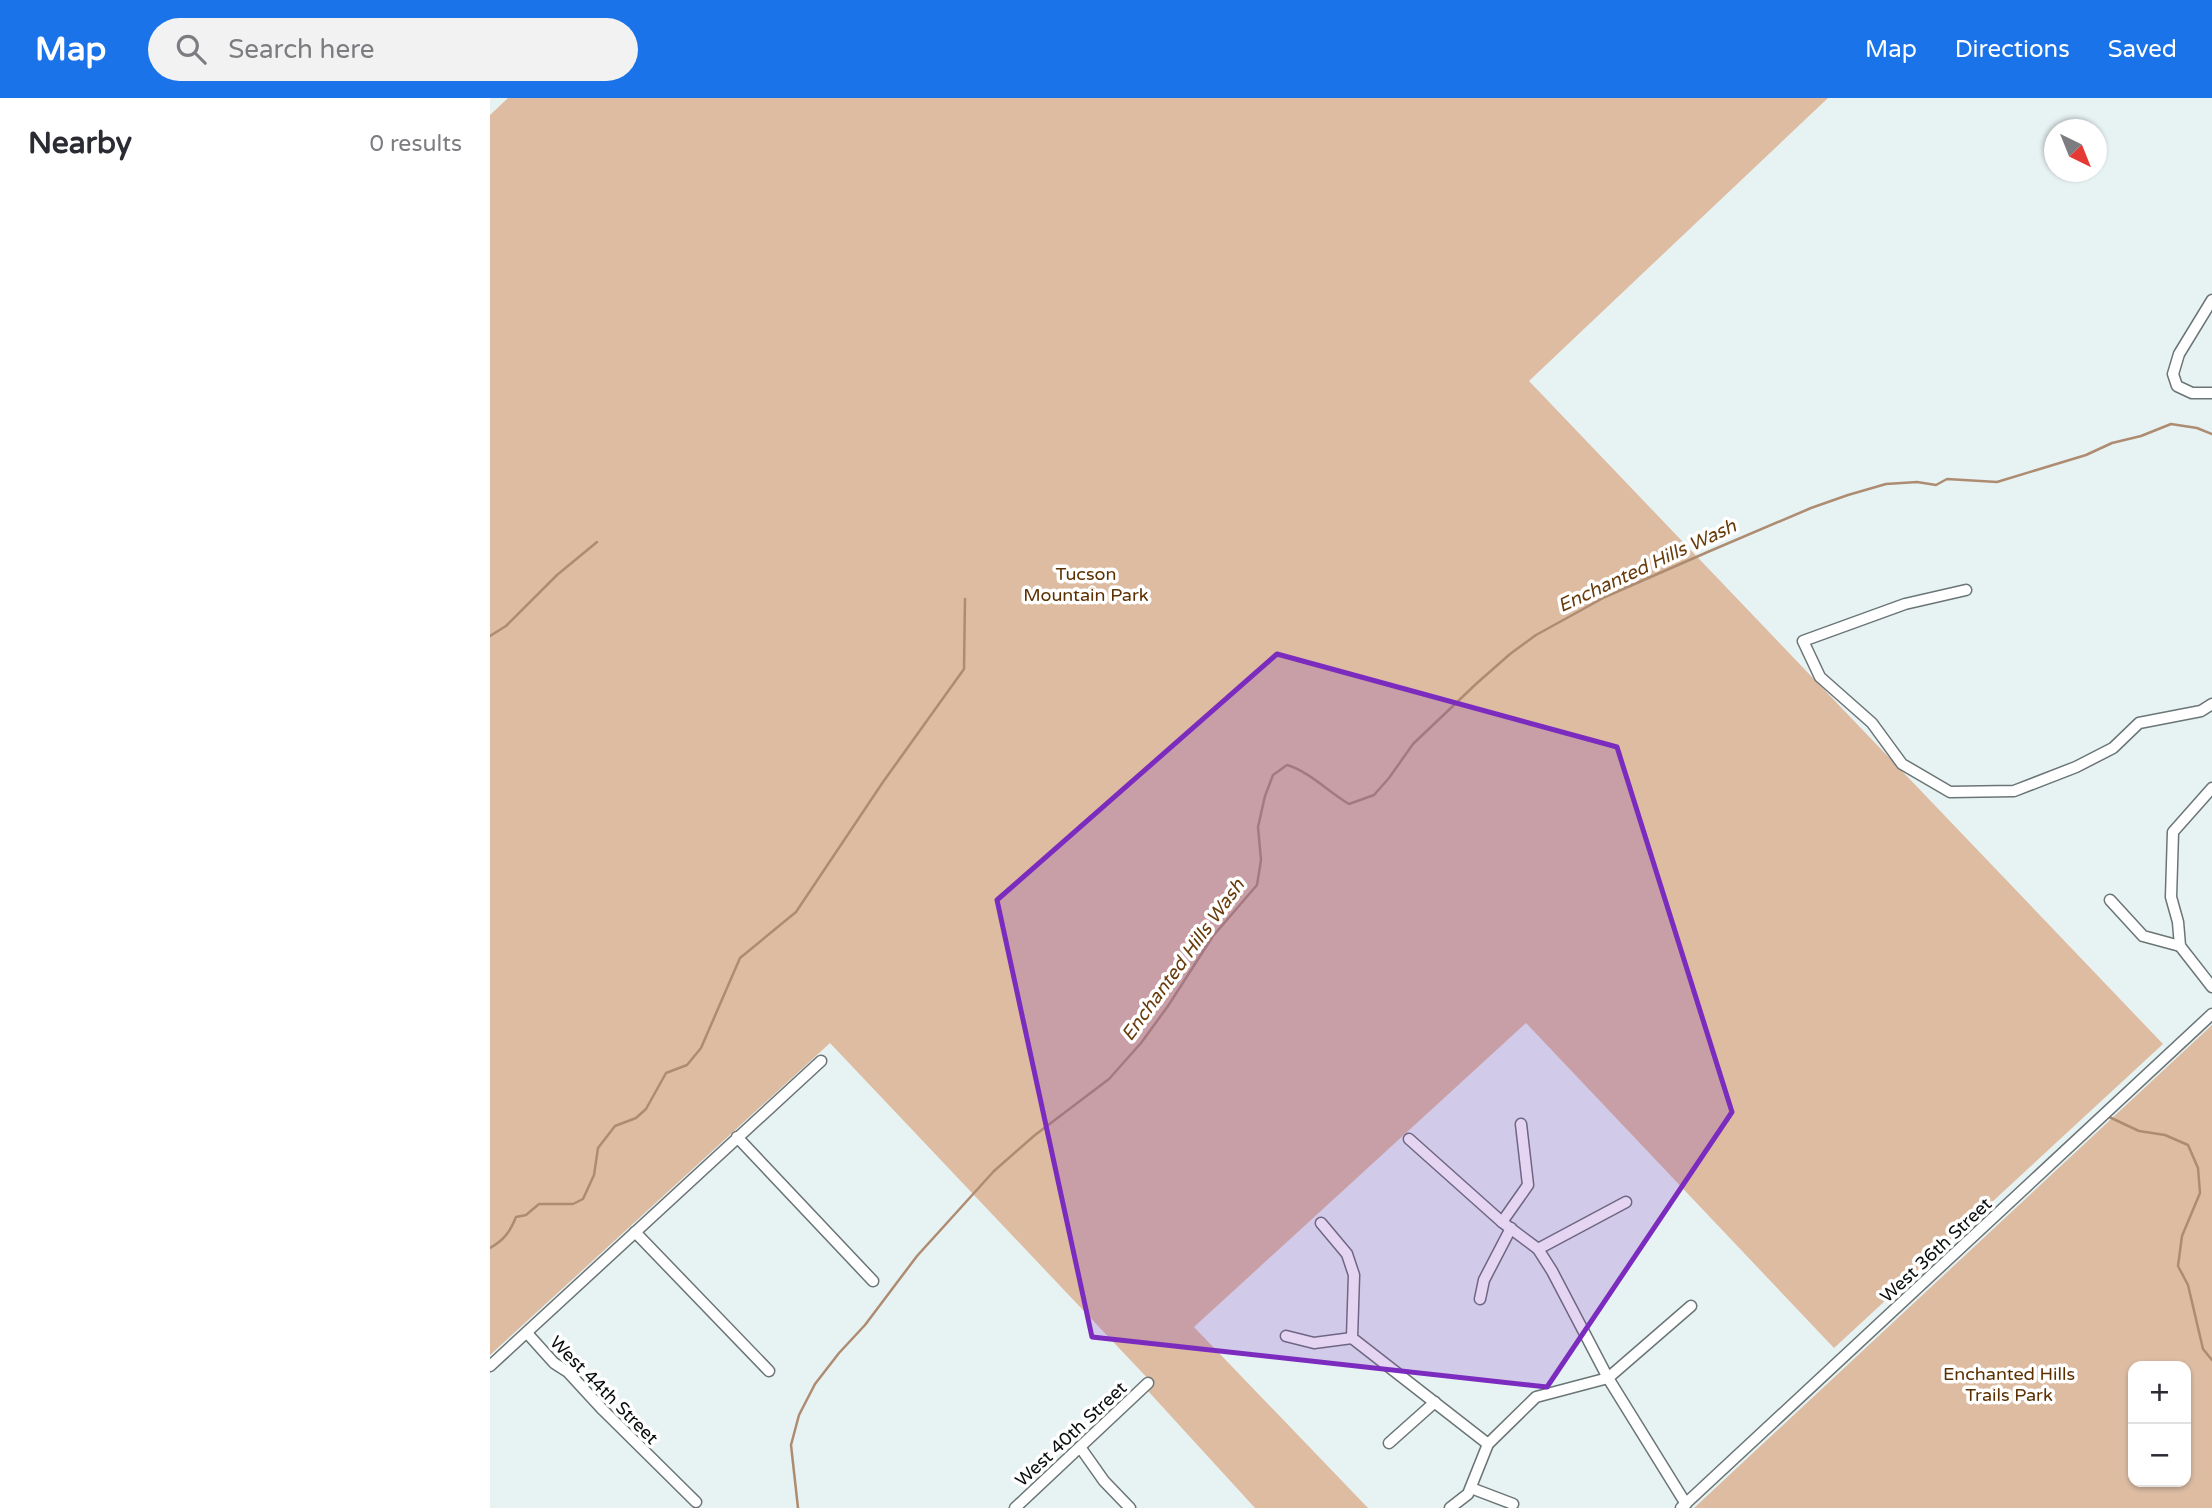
<!DOCTYPE html>
<html lang="en">
<head>
<meta charset="utf-8">
<style>
  :root { --surface:#fff; --page:#f2f2f3; --text:#2b2b33; --muted:#7c7c81; --line:#e1e1e2; --accent:#1a73e8 }
  body { margin:0; font-family:"Varela Round",sans-serif; background:var(--page); color:var(--text) }
  .controls { position:absolute; right:21px; bottom:21px; display:grid; overflow:hidden; border-radius:14px; box-shadow:0 2px 5px #0004 }
  .controls button { width:63px; height:63px; display:grid; place-items:center; padding:0; border:0; border-bottom:2px solid var(--line); background:var(--surface); color:var(--text); font:35px sans-serif }
  .compass { position:absolute; left:1554px; top:21px; width:63px; height:63px; border-radius:50%; background:var(--surface); box-shadow:0 2px 5px #0004; rotate:137deg }
  .list { margin:0; padding:0; list-style:none }
  h2 { display:flex; justify-content:space-between; align-items:center; height:91px; margin:0; padding:0 28px; font-size:30px }
  h2 small { font-size:23px; font-weight:400; color:var(--muted) }
  .icon { flex:none; width:38px; height:38px; fill:none; stroke:currentColor; stroke-width:2; stroke-linecap:round; stroke-linejoin:round }
  .map { position:relative; flex:none; width:1722px; height:1410px; overflow:hidden }
  header { display:flex; align-items:center; gap:42px; box-sizing:border-box; height:98px; padding:0 35px; background:var(--accent); color:#fff }
  header strong { font-size:33px }
  nav { display:flex; gap:38px; margin-inline-start:auto; font-size:24px }
  .search { width:490px; height:63px; background:var(--page); display:flex; align-items:center; gap:18px; box-sizing:border-box; padding:0 24px; border-radius:38px; color:var(--muted); font-size:26px }
  main { display:flex }
  aside { flex:1; background:var(--surface) }
  .map>svg:first-child { display:block }
  .green { fill:#ddbca2; fill-rule:evenodd }
  .lines { fill:none; stroke-linecap:round; stroke-linejoin:round }
  .stream { stroke:#ae8c71; stroke-width:2.5 }
  .minor-casing { stroke:#6b7576; stroke-width:13 }
  .minor { stroke:#fff; stroke-width:10 }
  .marked { fill:#7b2cbf; fill-opacity:0.2; stroke:#7b2cbf; stroke-width:5; stroke-linejoin:round }
  .labels { text-anchor:middle; dominant-baseline:central; stroke-width:7; stroke-linejoin:round; paint-order:stroke }
  .park-label { font-size:18px; fill:#5c3000; stroke:#fff }
  .street-label { font-size:18px; fill:#0a0d0e; stroke:#fff }
  .water-label { font-size:19px; font-style:italic; fill:#683b0b; stroke:#fff }
</style>
</head>
<body>
<header>
<strong>Map</strong>
<div class="search"><svg class="icon" aria-label="search" viewBox="0 0 24 24"><circle cx="10" cy="10" r="6"/><path d="M15 15l6 6"/></svg>Search here</div>
<nav><a>Map</a><a>Directions</a><a>Saved</a></nav>
</header>
<main>
<aside>
<h2>Nearby<small>0 results</small></h2>
<ul class="list">
</ul>
</aside>
<div class="map">
<svg width="1722" height="1410" viewBox="0 0 1722 1410">
  <rect width="100%" height="100%" fill="#e7f2f3"/>
  <g class="green">
    <polygon points="18,0 1338,0 1039,283 1673,946 1344,1250 1036,925 704,1229 878,1410 765,1410 658,1293 664,1287 340,945 0,1257 0,17"/>
    <path d="M 1722,927 L 1722,1410 L 1204,1410 ZM 1696,1268 L 1696,1384 L 1643,1384 L 1643,1268 Z"/>
  </g>
  <g class="lines">
    <g class="stream">
      <polyline points="0,538 16,528 67,477 107,444"/>
      <polyline points="1617,1018 1649,1033 1675,1037 1698,1047 1708,1070 1710,1095 1692,1138 1688,1168 1698,1187 1713,1251 1722,1262"/>
      <path d="M 0,1150 C 14,1142 20,1134 26,1119 L 36,1117 L 49,1106 L 83,1106 L 93,1101 L 104,1077 L 108,1050 L 125,1028 L 146,1020 L 156,1011 L 176,975 L 197,967 L 211,950 L 250,860 L 306,814 L 393,684 L 474,571 L 475,501"/>
      <path d="M 308,1410 L 301,1347 L 309,1317 L 325,1286 L 349,1255 L 375,1227 L 427,1158 L 504,1073 L 545,1037 L 619,981 L 651,945 L 678,908 L 723,838 L 767,787 L 771,762 L 768,729 L 775,698 L 783,677 L 797,667 C 818,673 839,694 859,706 L 884,697 L 899,680 L 923,646 L 986,586 L 1020,556 L 1046,537 L 1115,499 L 1220,453 L 1321,410 L 1358,397 L 1396,386 L 1427,384 L 1446,387 L 1457,381 L 1507,384 L 1596,357 L 1622,345 L 1651,338 L 1681,326 L 1707,330 L 1722,336"/>
    </g>
    <g class="minor-casing">
      <g id="minor">
        <polyline points="1722,202 1689,256 1683,276 1687,288 1702,295 1722,295"/>
        <polyline points="1476,492 1415,506 1313,543 1330,579 1382,625 1412,666 1460,694 1524,693 1586,669 1623,650 1649,625 1711,613 1722,606"/>
        <polyline points="1722,690 1683,734 1681,799 1688,824 1690,848 1722,889"/>
        <polyline points="1620,802 1653,838 1690,848"/>
        <polyline points="247,1039 383,1183"/>
        <polyline points="919,1041 1012,1124 1048,1151 1062,1173 1118,1280 1196,1406"/>
        <polyline points="1012,1124 1038,1087 1031,1026"/>
        <polyline points="831,1125 857,1156 864,1177 862,1240 998,1346"/>
        <polyline points="145,1134 279,1273"/>
        <polyline points="1048,1151 1136,1104"/>
        <polyline points="990,1201 994,1182 1021,1130"/>
        <polyline points="37,1235 64,1265 78,1274 113,1312 206,1404"/>
        <polyline points="796,1238 824,1245 862,1240"/>
        <polyline points="0,1268 331,963"/>
        <polyline points="899,1345 945,1304"/>
        <polyline points="590,1349 614,1383 640,1410"/>
        <polyline points="981,1390 1023,1406"/>
        <polyline points="525,1410 658,1285"/>
        <polyline points="960,1410 978,1396 998,1346 1046,1299 1118,1280 1201,1208"/>
        <polyline points="1191,1410 1722,916"/>
      </g>
    </g>
    <use href="#minor" class="minor"/>
  </g>
  <path class="marked" d="M 787,556 L 1127,649 L 1242,1014 L 1057,1289 L 602,1239 L 507,802 Z"/>
  <g class="labels">
    <g class="park-label">
      <text x="596" y="476">Tucson<tspan x="596" dy="21">Mountain Park</tspan></text>
      <text x="1519" y="1276">Enchanted Hills<tspan x="1519" dy="21">Trails Park</tspan></text>
    </g>
    <g class="street-label">
      <text transform="translate(1446 1152) rotate(-43)">West 36th Street</text>
      <text transform="translate(114 1292) rotate(45)">West 44th Street</text>
      <text transform="translate(581 1336) rotate(-43)">West 40th Street</text>
    </g>
    <g class="water-label">
      <text transform="translate(1157 468) rotate(-25)">Enchanted Hills Wash</text>
      <text transform="translate(693 862) rotate(-54)">Enchanted Hills Wash</text>
    </g>
  </g>
</svg>
<div class="controls">
<button>+</button>
<button>−</button>
</div>
<svg class="compass" viewBox="-18 -18 36 36"><path d="M0-13l5 13h-10z" fill="#e53935"/><path d="M0 13l5-13h-10z" fill="#7c7c81"/></svg>
</div>
</main>
</body>
</html>
